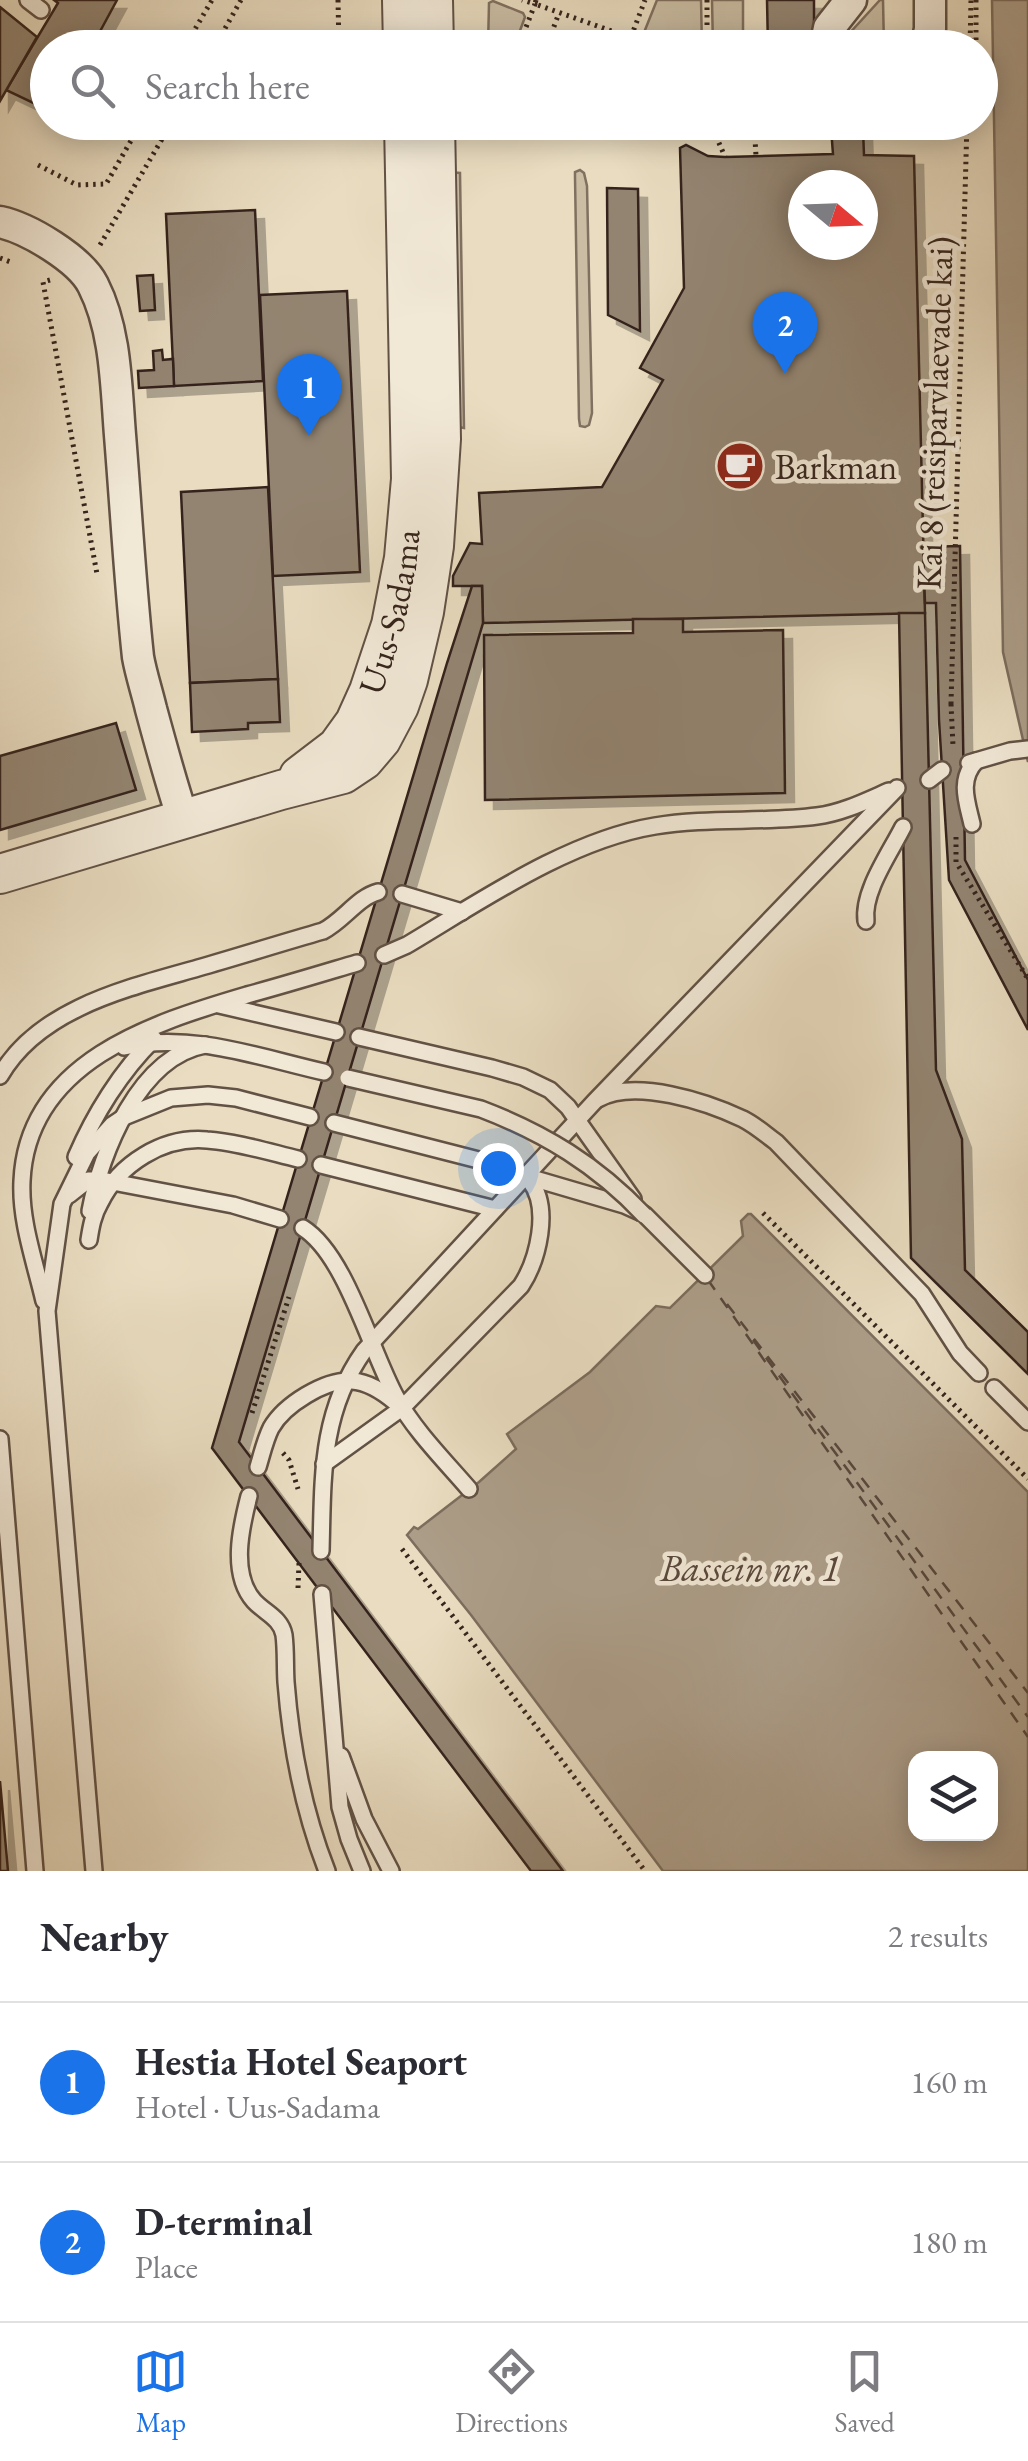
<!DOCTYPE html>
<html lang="en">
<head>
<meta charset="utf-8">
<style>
  :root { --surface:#fff; --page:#f2f2f3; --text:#2b2b33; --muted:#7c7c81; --line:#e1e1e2; --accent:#1a73e8 }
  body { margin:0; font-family:"EB Garamond",serif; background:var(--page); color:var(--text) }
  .controls { position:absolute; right:30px; bottom:30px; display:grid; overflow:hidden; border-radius:20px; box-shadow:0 5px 25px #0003 }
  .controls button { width:90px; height:90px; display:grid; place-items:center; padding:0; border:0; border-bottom:2px solid var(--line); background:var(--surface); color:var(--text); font:50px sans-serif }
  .compass { position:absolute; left:788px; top:170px; width:90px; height:90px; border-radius:50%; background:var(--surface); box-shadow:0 5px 25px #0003; rotate:109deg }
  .you { position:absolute; left:498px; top:1168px; width:35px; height:35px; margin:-25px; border:8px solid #fff; border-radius:50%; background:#1a73e8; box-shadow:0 0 0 15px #1a73e833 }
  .badge { display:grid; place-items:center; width:65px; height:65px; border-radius:50%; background:var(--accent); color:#fff; font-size:32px; font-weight:700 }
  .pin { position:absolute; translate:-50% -82px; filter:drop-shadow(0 2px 5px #0008) }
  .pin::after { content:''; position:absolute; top:52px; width:35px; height:30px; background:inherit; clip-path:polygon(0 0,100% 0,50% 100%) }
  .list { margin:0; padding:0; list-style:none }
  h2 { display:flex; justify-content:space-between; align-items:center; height:130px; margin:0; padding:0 40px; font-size:42px }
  h2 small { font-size:32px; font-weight:400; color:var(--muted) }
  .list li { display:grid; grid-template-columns:65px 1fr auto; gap:30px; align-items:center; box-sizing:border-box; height:160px; padding:0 40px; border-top:2px solid var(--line) }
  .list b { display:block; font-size:38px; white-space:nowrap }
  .list p { margin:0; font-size:32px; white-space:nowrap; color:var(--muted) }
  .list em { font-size:32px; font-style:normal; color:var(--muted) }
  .icon { flex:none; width:55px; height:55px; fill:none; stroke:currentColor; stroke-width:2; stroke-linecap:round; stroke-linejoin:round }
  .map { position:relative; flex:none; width:1028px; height:1871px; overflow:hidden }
  .search { position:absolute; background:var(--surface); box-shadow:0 5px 25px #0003; left:30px; right:30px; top:30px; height:110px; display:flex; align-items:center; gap:25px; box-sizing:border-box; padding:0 35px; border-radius:55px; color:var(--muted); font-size:38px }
  .sheet { height:450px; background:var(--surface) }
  nav { display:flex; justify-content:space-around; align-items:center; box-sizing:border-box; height:140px; border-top:2px solid var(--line); background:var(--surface); font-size:28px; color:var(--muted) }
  nav a { display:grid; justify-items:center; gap:5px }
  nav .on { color:var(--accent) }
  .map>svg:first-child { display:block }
  .green { fill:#cabda4; stroke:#807060; stroke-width:2.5 }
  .water { fill:#ac9d88; stroke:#7c6d5d; stroke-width:2.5; fill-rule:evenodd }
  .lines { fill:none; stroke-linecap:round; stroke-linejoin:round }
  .ferry { stroke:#59483c; stroke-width:2.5; stroke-dasharray:12 10; stroke-linecap:butt }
  .building { fill:#938471; stroke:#35241c; stroke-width:2.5; fill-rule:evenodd; filter:url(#shadow) }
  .service-casing { stroke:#625245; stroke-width:20 }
  .minor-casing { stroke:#625245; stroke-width:35 }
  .tertiary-casing { stroke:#625245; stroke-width:42 }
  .path { stroke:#35241c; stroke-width:5; stroke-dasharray:2.5 5; stroke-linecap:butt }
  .service { stroke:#f1e8d6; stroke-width:15 }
  .minor { stroke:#f1e8d6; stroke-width:30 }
  .tertiary { stroke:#f1e8d6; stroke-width:38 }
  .service-bridge-casing { stroke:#625245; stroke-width:20; stroke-linecap:butt }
  .service-bridge { stroke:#f1e8d6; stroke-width:15 }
  .labels { text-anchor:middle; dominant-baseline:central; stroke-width:9; stroke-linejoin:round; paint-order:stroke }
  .street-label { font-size:35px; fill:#35241c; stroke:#f1e8d6 }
  .poi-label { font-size:35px; fill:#35241c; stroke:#f1e8d6; text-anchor:start }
  .water-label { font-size:38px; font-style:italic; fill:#59483c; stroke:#f1e8d6 }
</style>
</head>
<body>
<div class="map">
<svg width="1028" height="1871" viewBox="0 0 1028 1871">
  <defs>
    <filter id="shadow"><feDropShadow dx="9" dy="9" stdDeviation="0" flood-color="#0004"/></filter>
  </defs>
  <rect width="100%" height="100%" fill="#e9dcc0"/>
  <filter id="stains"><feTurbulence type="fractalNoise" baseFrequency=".002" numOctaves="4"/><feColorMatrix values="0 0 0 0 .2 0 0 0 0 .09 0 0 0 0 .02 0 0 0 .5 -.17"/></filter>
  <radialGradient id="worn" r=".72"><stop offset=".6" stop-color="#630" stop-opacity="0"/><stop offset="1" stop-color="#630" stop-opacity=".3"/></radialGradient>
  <g class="green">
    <polygon points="657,0 701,0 702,47 685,47 649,35 645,30"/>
    <polygon points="712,0 743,0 743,47 713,47"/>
    <polygon points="880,0 883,0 884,47 845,47 847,36"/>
    <polygon points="493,1 523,13 525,17 514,47 488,47 489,3"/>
    <polygon points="580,170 584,173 587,186 592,413 589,425 585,427 580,426 579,419 575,177 575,172"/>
    <polygon points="448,172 460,173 464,428 458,427"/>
  </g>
  <g class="water">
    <polygon points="992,0 1028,0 1028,762 1003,652"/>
    <path d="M 748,1214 L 751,1214 L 1028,1492 L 1028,1871 L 663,1871 L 471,1615 L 407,1535 L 414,1527 L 418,1529 L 479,1482 L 516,1449 L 507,1434 L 590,1372 L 656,1306 L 670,1308 L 743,1236 L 741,1221 ZM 916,1758 L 990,1758 L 990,1834 L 916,1834 Z"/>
  </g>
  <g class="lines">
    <g class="ferry">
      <polyline points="708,1280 1028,1737"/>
      <polyline points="727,1304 1028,1693"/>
      <polyline points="753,1340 1028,1717"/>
    </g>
  </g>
  <g class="building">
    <polygon points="54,0 117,0 91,48 48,48 48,110 6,90 58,3"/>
    <polygon points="767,0 814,0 814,48 768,48"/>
    <polygon points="0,7 37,37 0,101"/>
    <path d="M 831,128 L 863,129 L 864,155 L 914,156 L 925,613 L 483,623 L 482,586 L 453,586 L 453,576 L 470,543 L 482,544 L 479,493 L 602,487 L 663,380 L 640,368 L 684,288 L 680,148 L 686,145 L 708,156 L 725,157 L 833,154 ZM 803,185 L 863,185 L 863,245 L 803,245 Z"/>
    <polygon points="607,188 638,189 640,331 608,315"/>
    <polygon points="255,210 263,381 174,386 166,214"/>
    <polygon points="153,275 155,310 140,311 137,276"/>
    <polygon points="347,291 360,572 273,576 260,295"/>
    <polygon points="162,350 163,360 173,359 174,386 139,388 138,371 154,370 153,351"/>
    <polygon points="268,487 278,679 190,683 181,492"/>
    <polygon points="960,546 965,860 1028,980 1028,1030 949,880 939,720 936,603 925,603 923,547"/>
    <polygon points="472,586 482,586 483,623 239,1442 563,1871 531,1871 212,1448 447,663"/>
    <polygon points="899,613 925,613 936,1070 962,1139 965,1270 1028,1332 1028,1374 911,1258"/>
    <polygon points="633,619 683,619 683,632 783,630 785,793 485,800 484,635 633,633"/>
    <polygon points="278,679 280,722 248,723 248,729 192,732 190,683"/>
    <polygon points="116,723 136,790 0,830 0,756"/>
    <polygon points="0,1781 8,1871 0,1871"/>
  </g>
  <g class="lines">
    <g class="service-casing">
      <g id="service">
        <polyline points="28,0 41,10"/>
        <polyline points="969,763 1010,751 1028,749"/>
        <polyline points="929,780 942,770"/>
        <path d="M 972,824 C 967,802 958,780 976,761"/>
        <polyline points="402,894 462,912"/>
        <path d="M 866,921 C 862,892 890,853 903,827"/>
        <path d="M 384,955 L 407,945 C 481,901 569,840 655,826 C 708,817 763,823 817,816 C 842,813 866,801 889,791"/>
        <polyline points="219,1005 336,1032"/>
        <polyline points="359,1037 492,1068 523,1077 550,1090 568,1107 633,1199"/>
        <path d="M 124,1047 C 191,1032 258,1057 324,1072"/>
        <path d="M 0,1076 C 39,1008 128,988 198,968 C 240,956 281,943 323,931 C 343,921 358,897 378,892"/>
        <path d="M 598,1099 C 635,1078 707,1102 743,1119 C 755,1125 765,1134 776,1142 L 922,1294 L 960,1353 L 979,1373"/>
        <path d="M 76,1157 C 94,1115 121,1071 154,1039"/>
        <polyline points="321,1165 495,1209"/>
        <polyline points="525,1176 624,1205 644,1214 705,1275"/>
        <polyline points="69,1195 88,1180 102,1180 233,1205 280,1219"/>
        <path d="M 90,1211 C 101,1152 139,1057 205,1045"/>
        <path d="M 303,1228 C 346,1255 371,1352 396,1397 C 414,1430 444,1460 469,1489"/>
        <path d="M 89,1240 C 91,1227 93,1215 100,1203 C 119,1164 163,1136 207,1140 C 237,1142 269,1152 298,1159"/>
        <path d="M 44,1301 C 35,1262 20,1221 22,1181 C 27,1062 152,1023 247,995 C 284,985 320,974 357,963"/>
        <polyline points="994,1388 1028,1422"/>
        <polyline points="0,1439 35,1871"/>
        <path d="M 324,1464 L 402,1408 L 521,1286 C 538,1260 551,1208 530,1181 C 523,1173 512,1170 502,1166 L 334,1123"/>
        <path d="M 258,1467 C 262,1454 265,1440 271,1428 C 284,1405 325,1379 352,1381 C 369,1382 383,1392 395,1402"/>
        <path d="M 249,1496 C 241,1527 230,1574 254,1601 C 265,1613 281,1618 284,1635 C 286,1650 285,1666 286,1682 C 291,1746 303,1810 327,1871"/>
        <path d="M 321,1551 C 323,1478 320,1413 364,1351 L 595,1101 L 897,788"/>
        <polyline points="322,1594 340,1807 349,1839 362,1871"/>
        <polyline points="341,1756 364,1819 391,1871"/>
        <polyline points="94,1871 47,1311 62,1204 87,1153 112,1125 124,1117 171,1098 208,1095 236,1098 310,1117"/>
      </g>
    </g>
    <g class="minor-casing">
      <g id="minor">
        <polyline points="825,48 829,28 851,0"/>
        <polyline points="926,48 930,29 930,0"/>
        <path d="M 0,222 C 28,228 80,259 93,285 C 116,330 116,385 120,435 C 126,509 130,583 138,657 C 141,674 147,692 151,709 C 161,746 171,783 183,819"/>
      </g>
    </g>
    <g class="tertiary-casing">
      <g id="tertiary">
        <polyline points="402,0 403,48"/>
        <polyline points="433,0 434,48"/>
        <path id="s1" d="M 299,776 L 337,747 L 355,722 L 369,691 L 391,625 L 404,558 L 411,479 L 404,122"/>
        <polyline points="0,874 281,790 343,774 364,760 381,740 399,706 408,680 424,612 434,546 441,439 435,122"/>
      </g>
    </g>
    <g class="path">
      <polyline points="338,0 339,48"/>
      <polyline points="536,0 535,4 660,48"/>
      <polyline points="707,0 707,48"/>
      <polyline points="976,0 976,48"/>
      <polyline points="631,37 645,0"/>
      <polyline points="184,48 212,0"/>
      <polyline points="214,48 241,0"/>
      <polyline points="518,48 535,4 522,0"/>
      <polyline points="546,48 559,13"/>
      <polyline points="970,48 971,0"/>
      <polyline points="710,122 725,157"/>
      <polyline points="754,122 756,156"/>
      <polyline points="872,122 886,129 948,126 950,122"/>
      <polyline points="55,128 267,122"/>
      <polyline points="38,165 77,185 106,184 140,125"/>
      <polyline points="100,245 172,122"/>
      <polyline points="0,258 13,263"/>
      <polyline points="50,280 43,282 97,574"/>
      <polyline points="951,704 967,122"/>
      <polyline points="951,704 953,746"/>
      <polyline points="956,837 956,862 1028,979"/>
      <polyline points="763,1213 1028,1479"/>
      <polyline points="252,1413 289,1297"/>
      <polyline points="283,1453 289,1460 298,1489"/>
      <polyline points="402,1549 645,1871"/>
      <polyline points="298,1588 299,1563"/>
    </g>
    <use href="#service" class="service"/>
    <use href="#minor" class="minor"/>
    <use href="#tertiary" class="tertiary"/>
    <g class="service-bridge-casing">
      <path id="service-bridge" d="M 348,1078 L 481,1109 C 544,1133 597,1165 644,1215"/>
    </g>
    <use href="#service-bridge" class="service-bridge"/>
  </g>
  <defs>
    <g id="cafe-disc" transform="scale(2.5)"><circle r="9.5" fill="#8f2418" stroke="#f1e8d6"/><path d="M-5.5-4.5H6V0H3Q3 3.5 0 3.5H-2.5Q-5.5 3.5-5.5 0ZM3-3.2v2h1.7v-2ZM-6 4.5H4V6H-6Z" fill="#fff"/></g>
  </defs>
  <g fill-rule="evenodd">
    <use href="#cafe-disc" x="740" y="466"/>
  </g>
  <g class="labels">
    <g class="street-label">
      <text transform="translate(934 413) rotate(-88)">Kai 8 (reisiparvlaevade kai)</text>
      <text stroke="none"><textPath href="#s1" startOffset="195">Uus-Sadama</textPath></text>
    </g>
    <g class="poi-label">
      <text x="775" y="466">Barkman</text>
    </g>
    <g class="water-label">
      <text x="750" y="1567">Bassein nr. 1</text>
    </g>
  </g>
  <rect width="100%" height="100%" filter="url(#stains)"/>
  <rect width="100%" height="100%" fill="url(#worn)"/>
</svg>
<div class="controls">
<button><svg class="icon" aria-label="layers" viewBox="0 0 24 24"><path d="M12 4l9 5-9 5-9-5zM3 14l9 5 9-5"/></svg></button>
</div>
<svg class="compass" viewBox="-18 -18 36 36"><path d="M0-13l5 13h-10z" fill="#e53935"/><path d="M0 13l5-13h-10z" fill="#7c7c81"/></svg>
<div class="you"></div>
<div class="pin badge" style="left:309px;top:436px">1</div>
<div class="pin badge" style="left:785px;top:374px">2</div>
<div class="search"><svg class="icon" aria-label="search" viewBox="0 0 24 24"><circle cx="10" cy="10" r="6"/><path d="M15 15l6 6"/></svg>Search here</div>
</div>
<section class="sheet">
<h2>Nearby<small>2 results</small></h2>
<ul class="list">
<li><span class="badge">1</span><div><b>Hestia Hotel Seaport</b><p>Hotel · Uus-Sadama</p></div><em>160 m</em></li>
<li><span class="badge">2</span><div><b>D-terminal</b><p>Place</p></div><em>180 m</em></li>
</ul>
</section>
<nav>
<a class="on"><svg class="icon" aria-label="map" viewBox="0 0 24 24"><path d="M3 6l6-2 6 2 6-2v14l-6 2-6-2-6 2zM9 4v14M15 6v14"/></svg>Map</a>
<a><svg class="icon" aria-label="directions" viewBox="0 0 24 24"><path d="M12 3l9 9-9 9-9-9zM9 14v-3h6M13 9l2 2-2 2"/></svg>Directions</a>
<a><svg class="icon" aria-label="saved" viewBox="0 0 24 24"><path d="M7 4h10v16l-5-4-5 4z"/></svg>Saved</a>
</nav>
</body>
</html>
